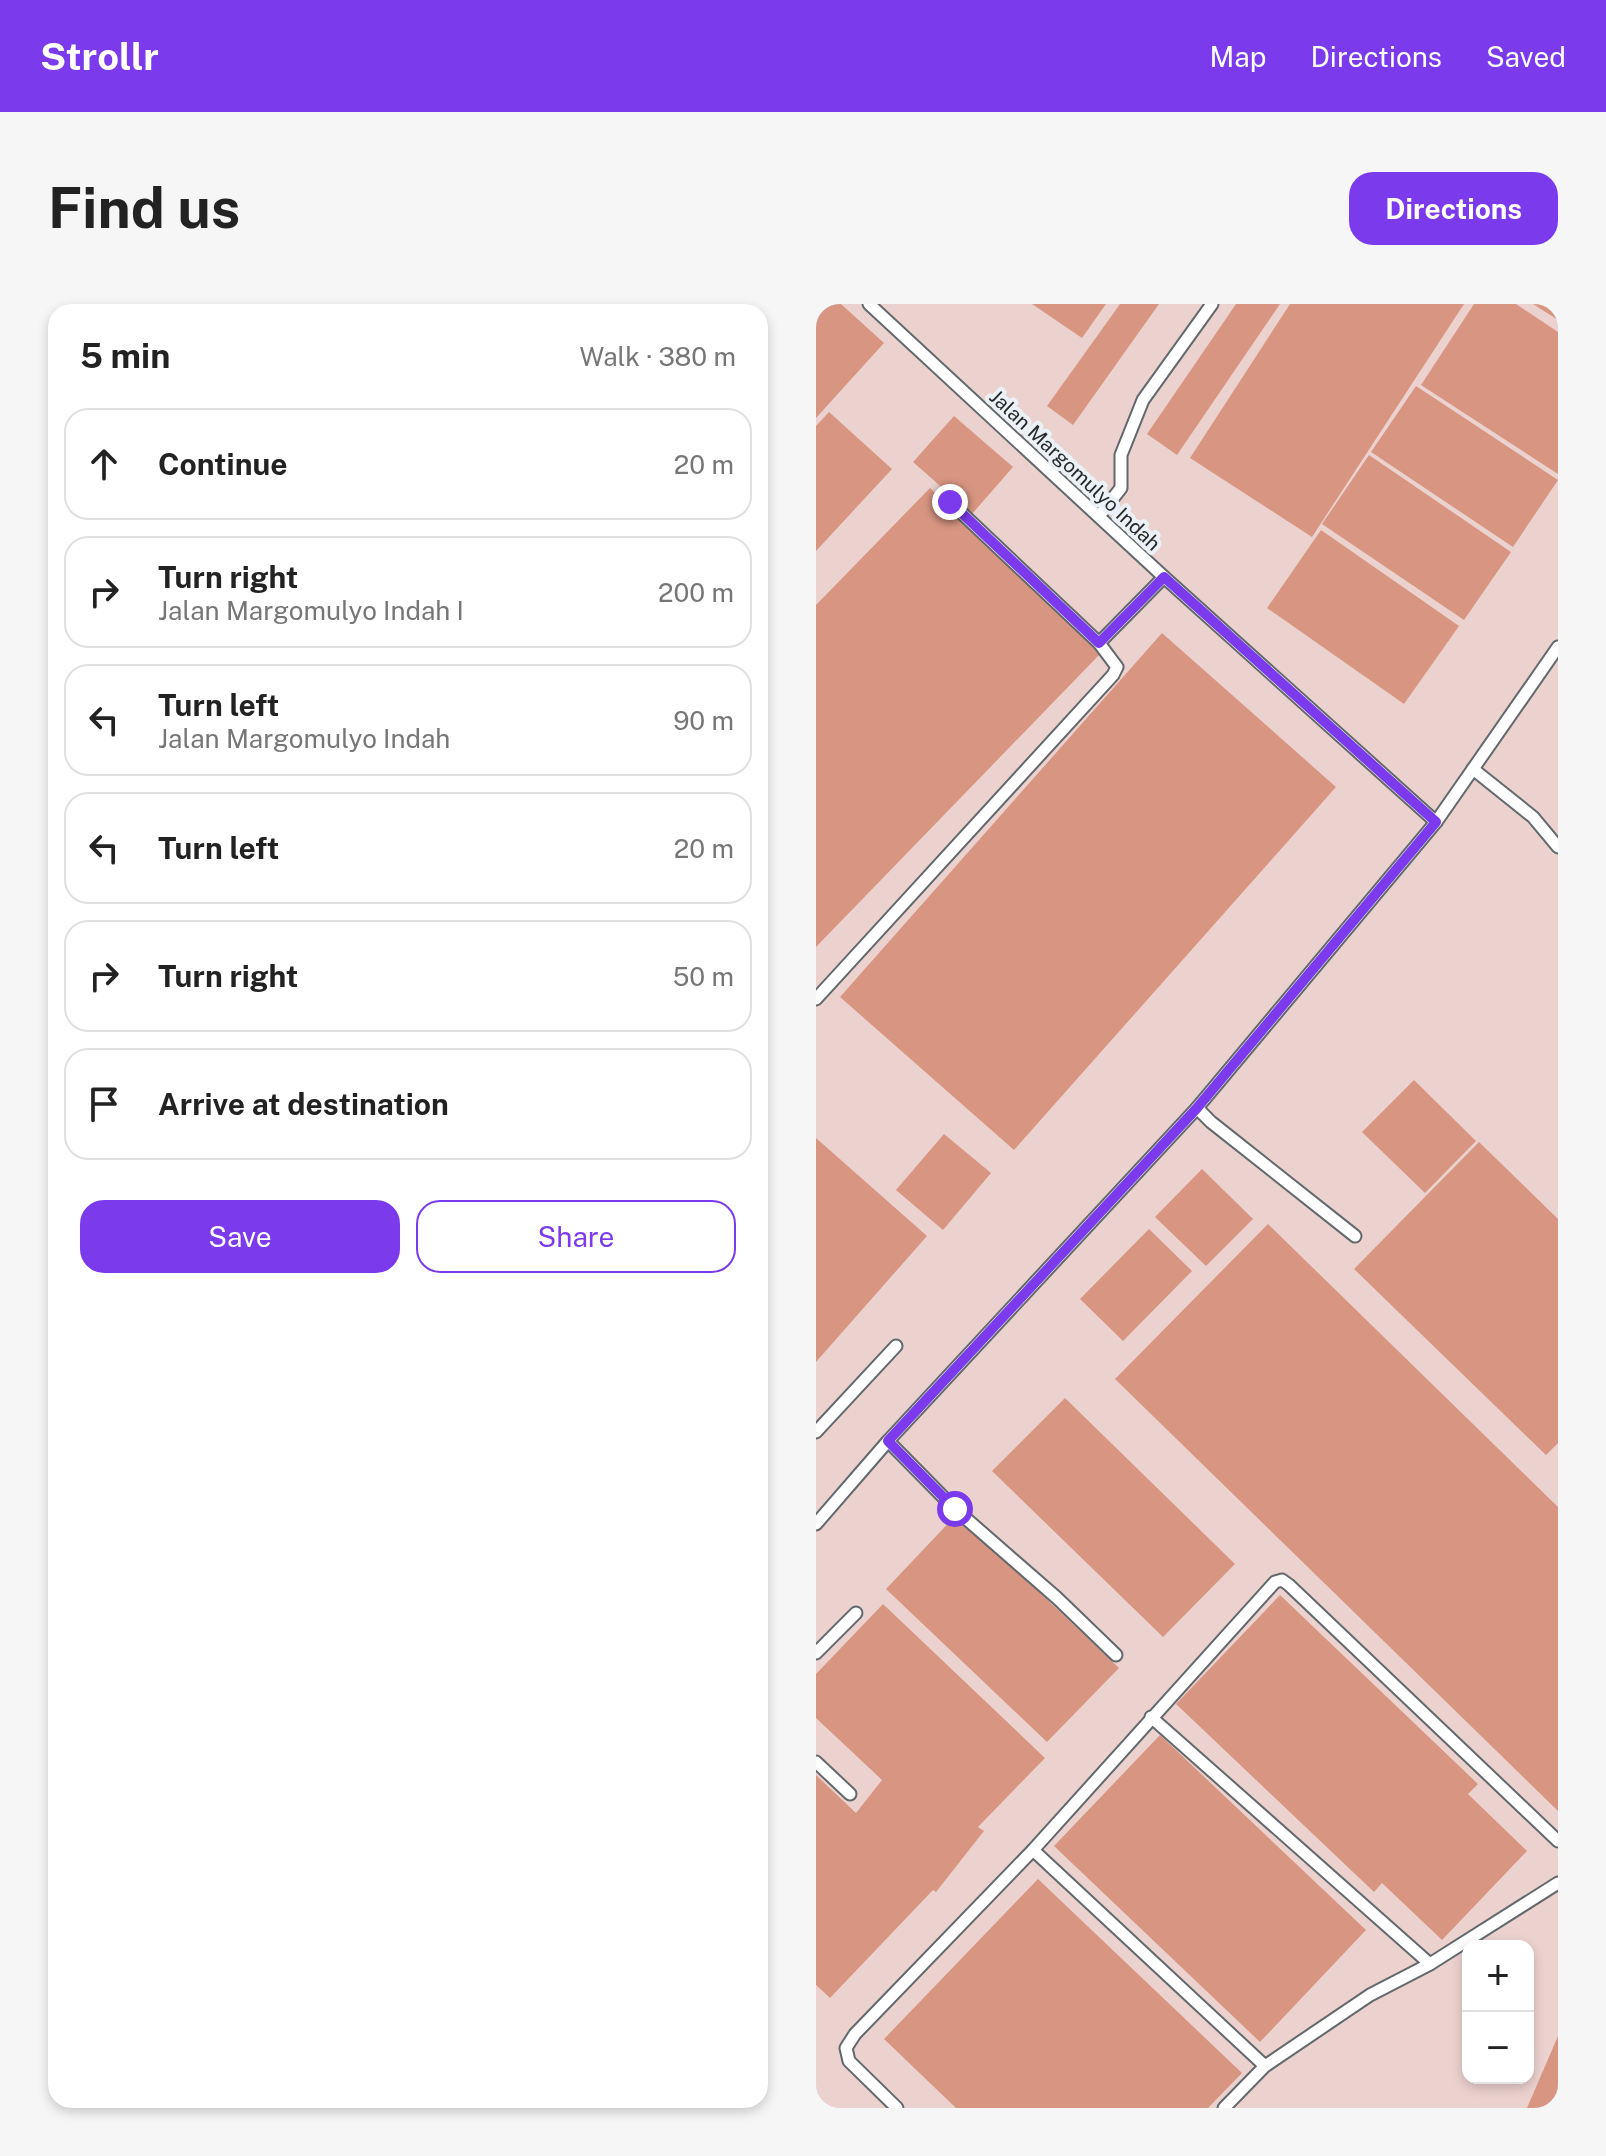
<!DOCTYPE html>
<html lang="en">
<head>
<meta charset="utf-8">
<style>
  :root { --surface:#fff; --page:#f6f6f6; --text:#222; --muted:#767676; --line:#e0e0e0; --accent:#7c3aed }
  body { margin:0; font-family:"Public Sans",sans-serif; background:var(--page); color:var(--text) }
  .controls { position:absolute; right:24px; bottom:24px; display:grid; overflow:hidden; border-radius:16px; box-shadow:0 4px 12px #0003 }
  .controls button { width:72px; height:72px; display:grid; place-items:center; padding:0; border:0; border-bottom:2px solid var(--line); background:var(--surface); color:var(--text); font:40px sans-serif }
  .stop { position:absolute; width:24px; height:24px; margin:-18px; border:6px solid #7c3aed; border-radius:50%; background:#fff }
  .stop.end { background:#7c3aed; border-color:#fff; box-shadow:0 2px 8px #0008 }
  .list { margin:0; padding:0; list-style:none }
  h2 { display:flex; justify-content:space-between; align-items:center; height:104px; margin:0; padding:0 32px; font-size:34px }
  h2 small { font-size:26px; font-weight:400; color:var(--muted) }
  .list li { display:grid; grid-template-columns:52px 1fr auto; gap:24px; align-items:center; box-sizing:border-box; height:112px; margin:0 16px 16px; padding:0 16px; border:2px solid var(--line); border-radius:24px }
  .list b { display:block; font-size:30px; white-space:nowrap }
  .list p { margin:0; font-size:26px; white-space:nowrap; color:var(--muted) }
  .list em { font-size:26px; font-style:normal; color:var(--muted) }
  .actions { display:flex; gap:16px; padding:24px 32px }
  .actions a { flex:1; padding:18px 0; border:2px solid var(--accent); border-radius:24px; text-align:center; font-size:28px; color:var(--accent) }
  .actions .main { background:var(--accent); color:#fff }
  .icon { flex:none; width:44px; height:44px; fill:none; stroke:currentColor; stroke-width:2; stroke-linecap:round; stroke-linejoin:round }
  .map { position:relative; flex:none; width:742px; height:1804px; overflow:hidden; border-radius:24px }
  header { display:flex; align-items:center; gap:48px; box-sizing:border-box; height:112px; padding:0 40px; background:var(--accent); color:#fff }
  header strong { font-size:38px }
  nav { display:flex; gap:44px; margin-inline-start:auto; font-size:28px }
  .intro { display:flex; align-items:center; justify-content:space-between; box-sizing:border-box; height:192px; padding:0 48px }
  h1 { margin:0; font-size:56px }
  .button { padding:20px 36px; border-radius:24px; background:var(--accent); color:#fff; font-size:28px; font-weight:700 }
  main { display:flex; gap:48px; padding:0 48px }
  aside { flex:1; background:var(--surface); border-radius:24px; box-shadow:0 4px 12px #0003 }
  .map>svg:first-child { display:block }
  .industrial { fill:#ecd2cf; fill-rule:evenodd }
  .building { fill:#d89682 }
  .lines { fill:none; stroke-linecap:round; stroke-linejoin:round }
  .lane-casing { stroke:#62686c; stroke-width:15 }
  .lane { stroke:#fff; stroke-width:11 }
  .route { stroke:#7c3aed; stroke-width:10 }
  .labels { text-anchor:middle; dominant-baseline:central; stroke-width:8; stroke-linejoin:round; paint-order:stroke }
  .street-label { font-size:20px; fill:#272a2b; stroke:#ebf1f6 }
</style>
</head>
<body>
<header>
<strong>Strollr</strong>
<nav><a>Map</a><a>Directions</a><a>Saved</a></nav>
</header>
<div class="intro"><h1>Find us</h1><a class="button">Directions</a></div>
<main>
<aside>
<h2>5 min<small>Walk · 380 m</small></h2>
<ul class="list">
<li><svg class="icon" aria-label="ahead" viewBox="0 0 24 24"><path d="M12 20V5M6 11l6-6 6 6"/></svg><div><b>Continue</b></div><em>20 m</em></li>
<li><svg class="icon" aria-label="right" viewBox="0 0 24 24"><path d="M7 20v-9h11M14 6l5 5-5 5"/></svg><div><b>Turn right</b><p>Jalan Margomulyo Indah I</p></div><em>200 m</em></li>
<li><svg class="icon" aria-label="left" viewBox="0 0 24 24"><path d="M17 20v-9H6M10 6l-5 5 5 5"/></svg><div><b>Turn left</b><p>Jalan Margomulyo Indah</p></div><em>90 m</em></li>
<li><svg class="icon" aria-label="left" viewBox="0 0 24 24"><path d="M17 20v-9H6M10 6l-5 5 5 5"/></svg><div><b>Turn left</b></div><em>20 m</em></li>
<li><svg class="icon" aria-label="right" viewBox="0 0 24 24"><path d="M7 20v-9h11M14 6l5 5-5 5"/></svg><div><b>Turn right</b></div><em>50 m</em></li>
<li><svg class="icon" aria-label="arrive" viewBox="0 0 24 24"><path d="M6 21V4h12l-3 4 3 4H6"/></svg><div><b>Arrive at destination</b></div></li>
</ul>
<div class="actions"><a class="main">Save</a><a>Share</a></div>
</aside>
<div class="map">
<svg width="742" height="1804" viewBox="0 0 742 1804">
  <rect width="100%" height="100%" fill="#dee4e8"/>
  <path class="industrial" d="M 0,0 L 742,0 L 742,1804 L 0,1804 ZM 652,1642 L 712,1642 L 712,1774 L 652,1774 Z"/>
  <g class="building">
    <polygon points="0,0 25,0 68,39 0,114"/>
    <polygon points="216,0 290,0 266,34"/>
    <polygon points="304,0 343,0 257,121 231,102"/>
    <polygon points="420,0 464,0 361,151 331,130"/>
    <polygon points="474,0 648,0 496,233 374,154"/>
    <polygon points="658,0 700,0 742,28 742,170 605,81"/>
    <polygon points="717,0 742,0 742,16"/>
    <polygon points="600,82 742,176 697,243 555,148"/>
    <polygon points="13,108 76,165 0,247 0,122"/>
    <polygon points="138,112 197,163 156,210 97,158"/>
    <polygon points="553,151 695,248 648,316 506,220"/>
    <polygon points="114,184 285,349 0,643 0,301"/>
    <polygon points="505,226 643,322 588,400 451,304"/>
    <polygon points="346,329 520,483 198,846 24,693"/>
    <polygon points="598,776 660,837 609,889 546,828"/>
    <polygon points="128,830 175,869 127,926 80,886"/>
    <polygon points="0,834 111,932 0,1058"/>
    <polygon points="663,838 742,915 742,1139 730,1151 538,965"/>
    <polygon points="386,865 437,915 390,962 339,913"/>
    <polygon points="452,920 742,1203 742,1507 299,1075"/>
    <polygon points="333,925 376,967 307,1037 264,995"/>
    <polygon points="249,1094 419,1260 347,1333 176,1167"/>
    <polygon points="141,1210 303,1364 231,1438 70,1285"/>
    <polygon points="464,1291 662,1480 652,1490 711,1547 626,1636 566,1579 558,1588 360,1400"/>
    <polygon points="67,1300 229,1454 162,1523 168,1527 120,1588 117,1586 14,1694 0,1681 0,1471 40,1509 66,1476 0,1414 0,1370"/>
    <polygon points="344,1431 550,1626 444,1738 238,1542"/>
    <polygon points="222,1575 426,1769 392,1804 140,1804 68,1735"/>
    <polygon points="742,1732 742,1804 711,1804"/>
  </g>
  <g class="lines">
    <g class="lane-casing">
      <g id="lane">
        <polyline points="53,0 348,273 620,518"/>
        <polyline points="134,198 283,339 348,273"/>
        <polyline points="283,212 305,184 305,151 327,96 396,0"/>
        <polyline points="657,465 717,513 742,543"/>
        <polyline points="0,695 297,371 301,363 283,339"/>
        <polyline points="381,804 395,818 539,932"/>
        <polyline points="0,1128 80,1042"/>
        <polyline points="72,1137 139,1205 241,1294 300,1351"/>
        <polyline points="0,1220 72,1137 381,804 620,518 742,343"/>
        <polyline points="0,1349 40,1309"/>
        <polyline points="335,1413 614,1660"/>
        <polyline points="0,1458 34,1490"/>
        <polyline points="217,1546 449,1762"/>
        <polyline points="81,1804 33,1757 30,1744 39,1730 217,1546 459,1278 466,1276 473,1281 742,1537"/>
        <polyline points="408,1804 449,1762 554,1691 614,1660 742,1579"/>
      </g>
    </g>
    <use href="#lane" class="lane"/>
  </g>
  <g class="lines">
    <polyline class="route" points="134,198 283,339 348,273 620,518 381,804 72,1137 139,1205"/>
  </g>
  <g class="labels">
    <g class="street-label">
      <text transform="translate(259 166) rotate(43)">Jalan Margomulyo Indah</text>
    </g>
  </g>
</svg>
<div class="controls">
<button>+</button>
<button>−</button>
</div>
<div class="stop" style="left:139px;top:1205px"></div>
<div class="stop end" style="left:134px;top:198px"></div>
</div>
</main>
</body>
</html>
